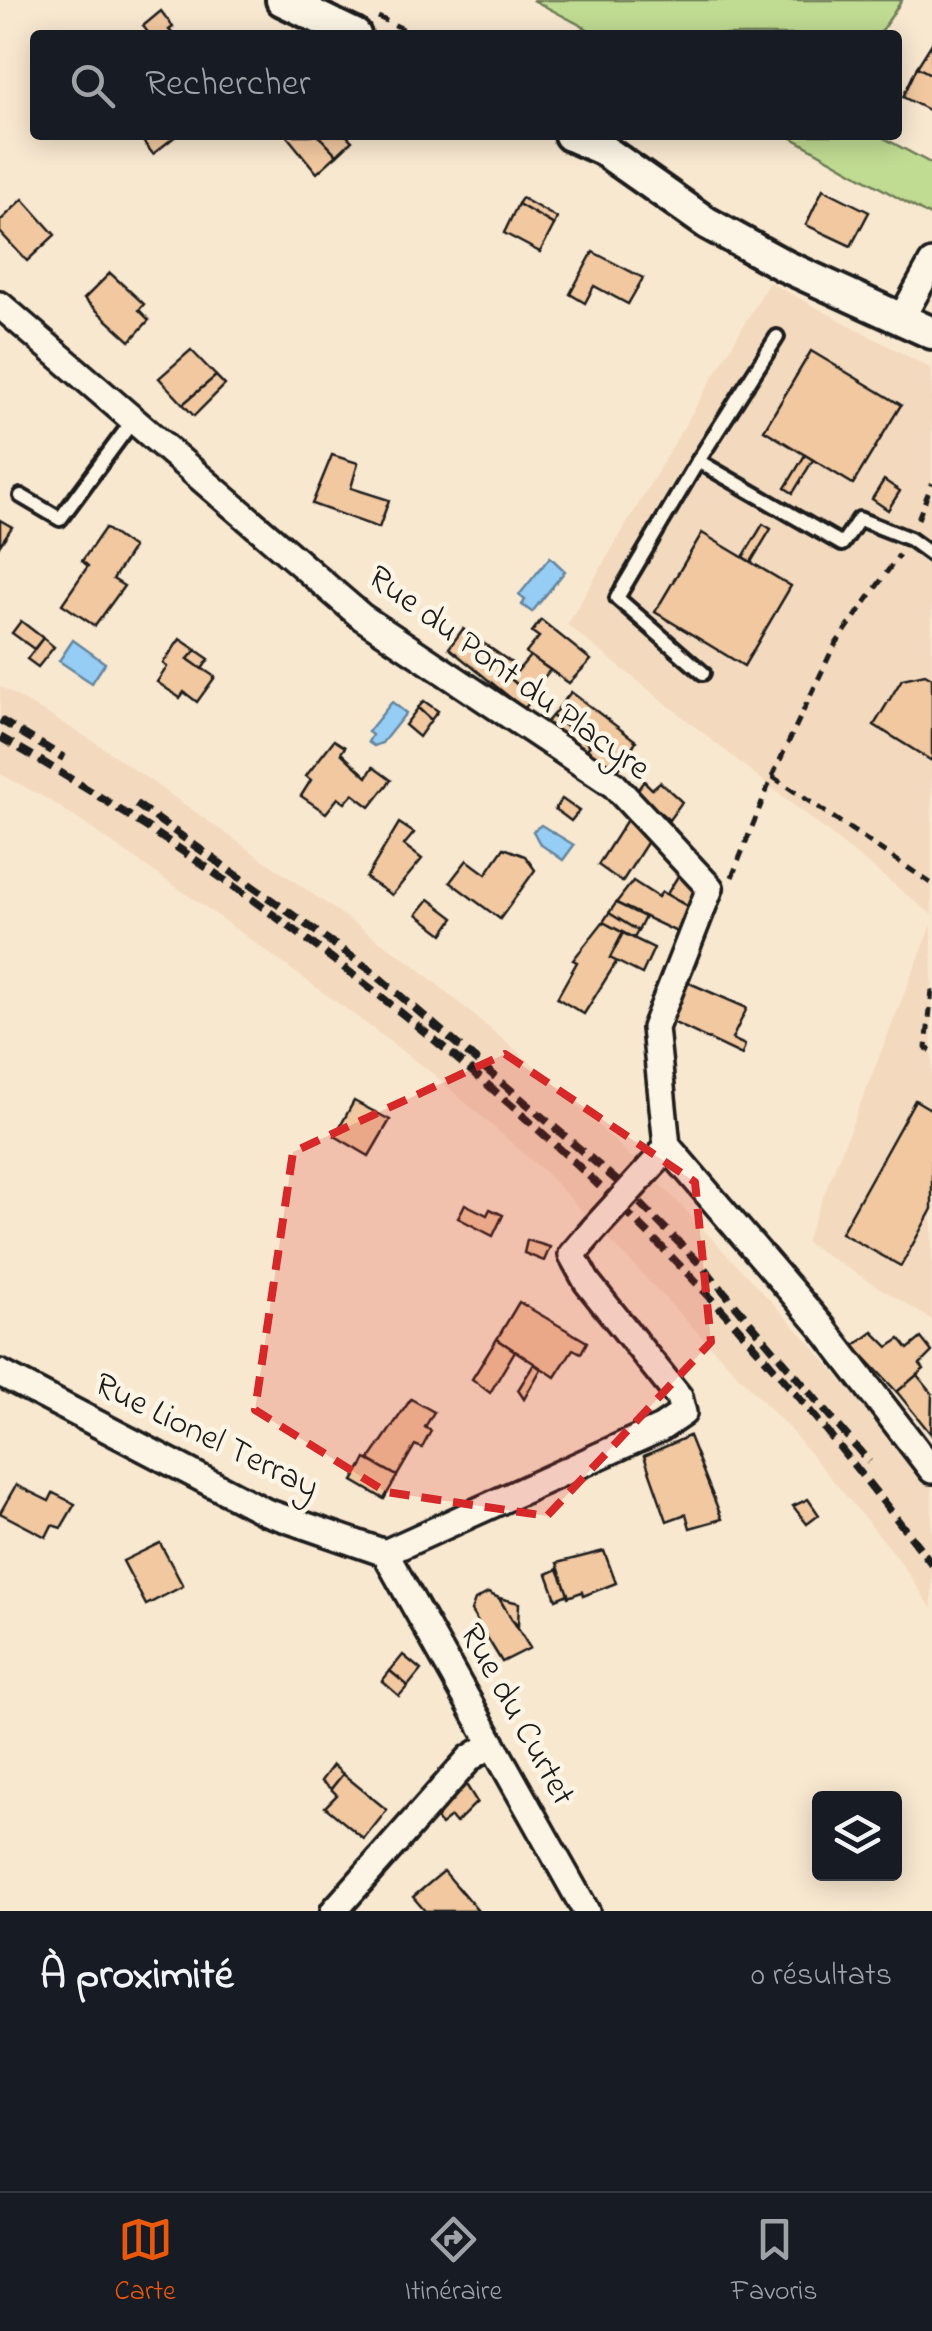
<!DOCTYPE html>
<html lang="fr">
<head>
<meta charset="utf-8">
<style>
  :root { --surface:#171b24; --page:#242831; --text:#f1f3f6; --muted:#9ea1a6; --line:#363941; --accent:#ea580c }
  body { margin:0; font-family:"Indie Flower",sans-serif; background:var(--page); color:var(--text) }
  .controls { position:absolute; right:30px; bottom:30px; display:grid; overflow:hidden; border-radius:10px; box-shadow:0 5px 25px #0003 }
  .controls button { width:90px; height:90px; display:grid; place-items:center; padding:0; border:0; border-bottom:2px solid var(--line); background:var(--surface); color:var(--text); font:50px sans-serif }
  .list { margin:0; padding:0; list-style:none }
  h2 { display:flex; justify-content:space-between; align-items:center; height:130px; margin:0; padding:0 40px; font-size:42px }
  h2 small { font-size:32px; font-weight:400; color:var(--muted) }
  .icon { flex:none; width:55px; height:55px; fill:none; stroke:currentColor; stroke-width:2; stroke-linecap:round; stroke-linejoin:round }
  .map { position:relative; flex:none; width:932px; height:1911px; overflow:hidden }
  .search { position:absolute; background:var(--surface); box-shadow:0 5px 25px #0003; left:30px; right:30px; top:30px; height:110px; display:flex; align-items:center; gap:25px; box-sizing:border-box; padding:0 35px; border-radius:10px; color:var(--muted); font-size:38px }
  .sheet { height:280px; background:var(--surface) }
  nav { display:flex; justify-content:space-around; align-items:center; box-sizing:border-box; height:140px; border-top:2px solid var(--line); background:var(--surface); font-size:28px; color:var(--muted) }
  nav a { display:grid; justify-items:center; gap:5px }
  nav .on { color:var(--accent) }
  .map>svg:first-child { display:block }
  .built { fill:#f3dabf }
  .green { fill:#c0db92; stroke:#6e7c57; stroke-width:2.5 }
  .water { fill:#96cdf5; stroke:#65869e; stroke-width:2.5 }
  .building { fill:#f1c8a0; stroke:#1c1c1c; stroke-width:2.5 }
  .lines { fill:none; stroke-linecap:round; stroke-linejoin:round }
  .service-casing { stroke:#1c1c1c; stroke-width:20 }
  .minor-casing { stroke:#1c1c1c; stroke-width:32 }
  .tertiary-casing { stroke:#1c1c1c; stroke-width:38 }
  .path { stroke:#1c1c1c; stroke-width:5; stroke-dasharray:10 8; stroke-linecap:butt }
  .service { stroke:#fcf5e5; stroke-width:12 }
  .minor { stroke:#fcf5e5; stroke-width:25 }
  .tertiary { stroke:#fcf5e5; stroke-width:30 }
  .rail { stroke:#1c1c1c; stroke-width:8; stroke-dasharray:15 8; stroke-linecap:butt }
  .minor-bridge-casing { stroke:#1c1c1c; stroke-width:32; stroke-linecap:butt }
  .minor-bridge { stroke:#fcf5e5; stroke-width:25 }
  .marked { fill:#d62828; fill-opacity:0.2; stroke:#d62828; stroke-width:8; stroke-dasharray:20 12; stroke-linejoin:round }
  .labels { text-anchor:middle; dominant-baseline:central; stroke-width:9; stroke-linejoin:round; paint-order:stroke }
  .street-label { font-size:35px; fill:#1c1c1c; stroke:#fcf5e5 }
</style>
</head>
<body>
<div class="map">
<svg width="932" height="1911" viewBox="0 0 932 1911">
  <rect width="100%" height="100%" fill="#f9e8d0"/>
  <filter id="ink" filterUnits="userSpaceOnUse"><feTurbulence type="fractalNoise" baseFrequency=".01" numOctaves="2"/><feDisplacementMap in="SourceGraphic" scale="20" xChannelSelector="R" yChannelSelector="G"/><feConvolveMatrix kernelMatrix="1 2 1 2 8 2 1 2 1" color-interpolation-filters="sRGB"/></filter>
  <g filter="url(#ink)">
    <g class="built">
      <polygon points="769,282 932,369 932,915 567,625"/>
      <polygon points="0,686 95,742 413,964 548,1077 675,1199 811,1344 932,1488 932,1609 894,1553 791,1431 547,1174 433,1074 346,1009 205,907 51,801 0,774"/>
      <polygon points="932,924 932,1320 805,1242"/>
    </g>
    <g class="green">
      <polygon points="533,0 902,0 879,35 599,35"/>
      <polygon points="787,135 878,135 932,164 932,217"/>
    </g>
    <g class="water">
      <polygon points="550,557 565,571 532,612 522,605 525,600 519,595"/>
      <polygon points="73,640 105,663 92,683 59,661"/>
      <polygon points="392,702 406,713 382,743 374,746 368,742 372,735 368,732"/>
      <polygon points="541,825 574,845 563,860 540,844 533,831"/>
    </g>
    <g class="building">
      <polygon points="161,11 173,27 169,30 174,35 150,35 143,26"/>
      <polygon points="932,43 932,75 917,67"/>
      <polygon points="917,67 932,75 932,112 903,97"/>
      <polygon points="138,135 177,135 153,154"/>
      <polygon points="286,135 318,135 337,155 317,173"/>
      <polygon points="318,135 346,135 352,141 337,155"/>
      <polygon points="823,189 869,212 851,246 806,225"/>
      <polygon points="522,198 557,218 554,225 518,204"/>
      <polygon points="23,199 55,235 27,261 0,232 0,221"/>
      <polygon points="518,204 554,225 540,252 504,233"/>
      <polygon points="593,252 643,278 628,304 594,286 585,303 570,294"/>
      <polygon points="110,273 144,304 139,310 149,320 130,341 84,299"/>
      <polygon points="191,350 216,376 183,404 159,378"/>
      <polygon points="811,351 901,405 853,484 764,430"/>
      <polygon points="216,376 225,385 194,416 183,404"/>
      <polygon points="332,455 358,463 351,488 389,500 379,528 312,504"/>
      <polygon points="805,455 813,460 793,493 785,488"/>
      <polygon points="884,480 900,491 888,510 872,499"/>
      <polygon points="0,520 12,527 0,545"/>
      <polygon points="763,524 771,529 751,562 743,557"/>
      <polygon points="105,528 133,548 113,579 124,586 95,626 62,604 88,566 82,561"/>
      <polygon points="702,533 791,586 744,666 655,612"/>
      <polygon points="541,620 591,660 569,683 526,653 539,637 532,632"/>
      <polygon points="21,621 43,638 34,649 12,633"/>
      <polygon points="463,629 519,668 511,679 533,698 524,709 449,648"/>
      <polygon points="43,638 54,647 38,667 27,659"/>
      <polygon points="180,639 196,650 188,659 215,677 197,702 184,692 180,698 157,682 167,667 163,663"/>
      <polygon points="196,650 209,659 202,669 188,659"/>
      <polygon points="530,656 550,670 530,695 511,679"/>
      <polygon points="925,674 932,678 932,761 874,725 902,679"/>
      <polygon points="571,692 636,741 615,776 584,753 590,745 552,716"/>
      <polygon points="424,701 438,711 431,720 418,708"/>
      <polygon points="418,708 431,720 419,737 405,725"/>
      <polygon points="552,716 590,745 584,753 545,724"/>
      <polygon points="334,740 345,747 341,753 367,777 373,767 391,780 370,807 353,794 345,803 338,798 326,813 301,796 311,780 306,776"/>
      <polygon points="644,781 652,789 660,782 682,802 669,820 636,792"/>
      <polygon points="562,799 579,811 571,821 555,809"/>
      <polygon points="628,818 652,835 622,882 598,865"/>
      <polygon points="399,823 414,833 404,845 422,859 392,895 366,878"/>
      <polygon points="504,848 525,856 535,870 500,919 450,882 467,860 486,874"/>
      <polygon points="678,876 694,884 692,909 667,894"/>
      <polygon points="633,881 658,897 662,892 692,909 681,934 616,903"/>
      <polygon points="429,899 454,918 443,934 417,914"/>
      <polygon points="616,903 645,917 638,931 609,913"/>
      <polygon points="609,913 638,931 634,938 603,922"/>
      <polygon points="603,922 623,933 610,958 617,961 584,1014 557,998 577,962 573,960"/>
      <polygon points="623,933 654,948 642,974 610,958"/>
      <polygon points="687,982 747,1008 732,1039 745,1045 742,1055 670,1021"/>
      <polygon points="915,1100 932,1110 932,1209 901,1266 841,1233"/>
      <polygon points="354,1101 390,1120 369,1156 335,1136"/>
      <polygon points="465,1204 487,1215 490,1209 503,1215 493,1236 458,1218"/>
      <polygon points="527,1240 550,1247 544,1261 524,1253"/>
      <polygon points="519,1302 587,1342 581,1353 573,1349 555,1377 497,1339"/>
      <polygon points="873,1332 888,1347 900,1339 908,1349 921,1338 932,1352 920,1364 924,1369 897,1392 854,1346"/>
      <polygon points="497,1339 515,1351 490,1393 472,1379"/>
      <polygon points="534,1364 541,1369 524,1399 518,1390"/>
      <polygon points="917,1375 932,1393 931,1434 897,1392"/>
      <polygon points="411,1399 434,1412 425,1427 431,1431 422,1448 415,1445 397,1476 369,1460"/>
      <polygon points="689,1436 722,1519 690,1528 686,1514 667,1521 644,1456"/>
      <polygon points="366,1459 397,1476 384,1499 353,1481"/>
      <polygon points="16,1485 49,1501 53,1493 75,1504 61,1528 52,1525 46,1537 0,1513"/>
      <polygon points="808,1499 819,1515 807,1524 793,1506"/>
      <polygon points="160,1543 183,1586 146,1605 123,1561"/>
      <polygon points="604,1551 616,1583 583,1596 582,1592 568,1597 557,1563"/>
      <polygon points="558,1569 568,1594 556,1599 547,1574"/>
      <polygon points="488,1593 499,1598 530,1648 502,1662 471,1611 475,1600"/>
      <polygon points="499,1598 519,1603 518,1626 512,1620"/>
      <polygon points="403,1655 421,1670 408,1686 390,1671"/>
      <polygon points="390,1671 408,1686 399,1696 382,1681"/>
      <polygon points="333,1765 343,1774 331,1789 321,1781"/>
      <polygon points="343,1774 387,1810 364,1839 325,1807 337,1795 331,1789"/>
      <polygon points="465,1783 477,1802 456,1823 451,1817 441,1825 433,1815"/>
      <polygon points="444,1871 478,1911 425,1911 413,1897"/>
    </g>
    <g class="lines">
      <g class="service-casing">
        <g id="service">
          <polyline points="777,337 698,461 842,544 859,519 910,539 932,555"/>
          <polyline points="698,461 617,598 703,673"/>
          <polyline points="21,496 60,519 134,419"/>
        </g>
      </g>
      <g class="minor-casing">
        <g id="minor">
          <polyline points="0,305 362,617 614,785 710,888 655,1028 667,1146 658,1159"/>
          <polyline points="902,317 932,263"/>
          <polyline points="667,1146 822,1327 932,1470"/>
          <polyline points="0,1373 266,1512 385,1553"/>
          <polyline points="385,1553 661,1428 683,1413 679,1397 587,1282 572,1255 595,1228"/>
          <polyline points="385,1553 586,1911"/>
          <polyline points="334,1911 470,1758 492,1744"/>
        </g>
      </g>
      <g class="tertiary-casing">
        <g id="tertiary">
          <polyline points="282,0 355,35"/>
          <polyline points="570,135 602,149 707,223 785,266 932,333"/>
        </g>
      </g>
      <g class="path">
        <polyline points="378,17 416,35"/>
        <polyline points="918,519 932,483"/>
        <polyline points="773,777 932,884"/>
        <polyline points="732,877 772,777 833,648 899,555"/>
        <polyline points="932,990 926,1048 932,1051"/>
      </g>
      <use href="#service" class="service"/>
      <use href="#minor" class="minor"/>
      <use href="#tertiary" class="tertiary"/>
      <g class="rail">
        <polyline points="0,720 64,758"/>
        <path d="M 0,737 C 243,876 495,1073 689,1275 C 776,1365 855,1465 932,1564"/>
        <polyline points="136,804 369,969 623,1186 703,1267 869,1462"/>
      </g>
      <g class="minor-bridge-casing">
        <polyline id="minor-bridge" points="595,1228 658,1159"/>
      </g>
      <use href="#minor-bridge" class="minor-bridge"/>
    </g>
  </g>
  <path class="marked" d="M 505,1054 L 695,1182 L 711,1342 L 547,1516 L 386,1492 L 255,1410 L 293,1152 Z"/>
  <g class="labels">
    <g class="street-label">
      <text transform="translate(508 674) rotate(36)">Rue du Pont du Placyre</text>
      <text transform="translate(206 1437) rotate(26)">Rue Lionel Terray</text>
      <text transform="translate(516 1715) rotate(61)">Rue du Curtet</text>
    </g>
  </g>
</svg>
<div class="controls">
<button><svg class="icon" aria-label="layers" viewBox="0 0 24 24"><path d="M12 4l9 5-9 5-9-5zM3 14l9 5 9-5"/></svg></button>
</div>
<div class="search"><svg class="icon" aria-label="search" viewBox="0 0 24 24"><circle cx="10" cy="10" r="6"/><path d="M15 15l6 6"/></svg>Rechercher</div>
</div>
<section class="sheet">
<h2>À proximité<small>0 résultats</small></h2>
<ul class="list">
</ul>
</section>
<nav>
<a class="on"><svg class="icon" aria-label="map" viewBox="0 0 24 24"><path d="M3 6l6-2 6 2 6-2v14l-6 2-6-2-6 2zM9 4v14M15 6v14"/></svg>Carte</a>
<a><svg class="icon" aria-label="directions" viewBox="0 0 24 24"><path d="M12 3l9 9-9 9-9-9zM9 14v-3h6M13 9l2 2-2 2"/></svg>Itinéraire</a>
<a><svg class="icon" aria-label="saved" viewBox="0 0 24 24"><path d="M7 4h10v16l-5-4-5 4z"/></svg>Favoris</a>
</nav>
</body>
</html>
